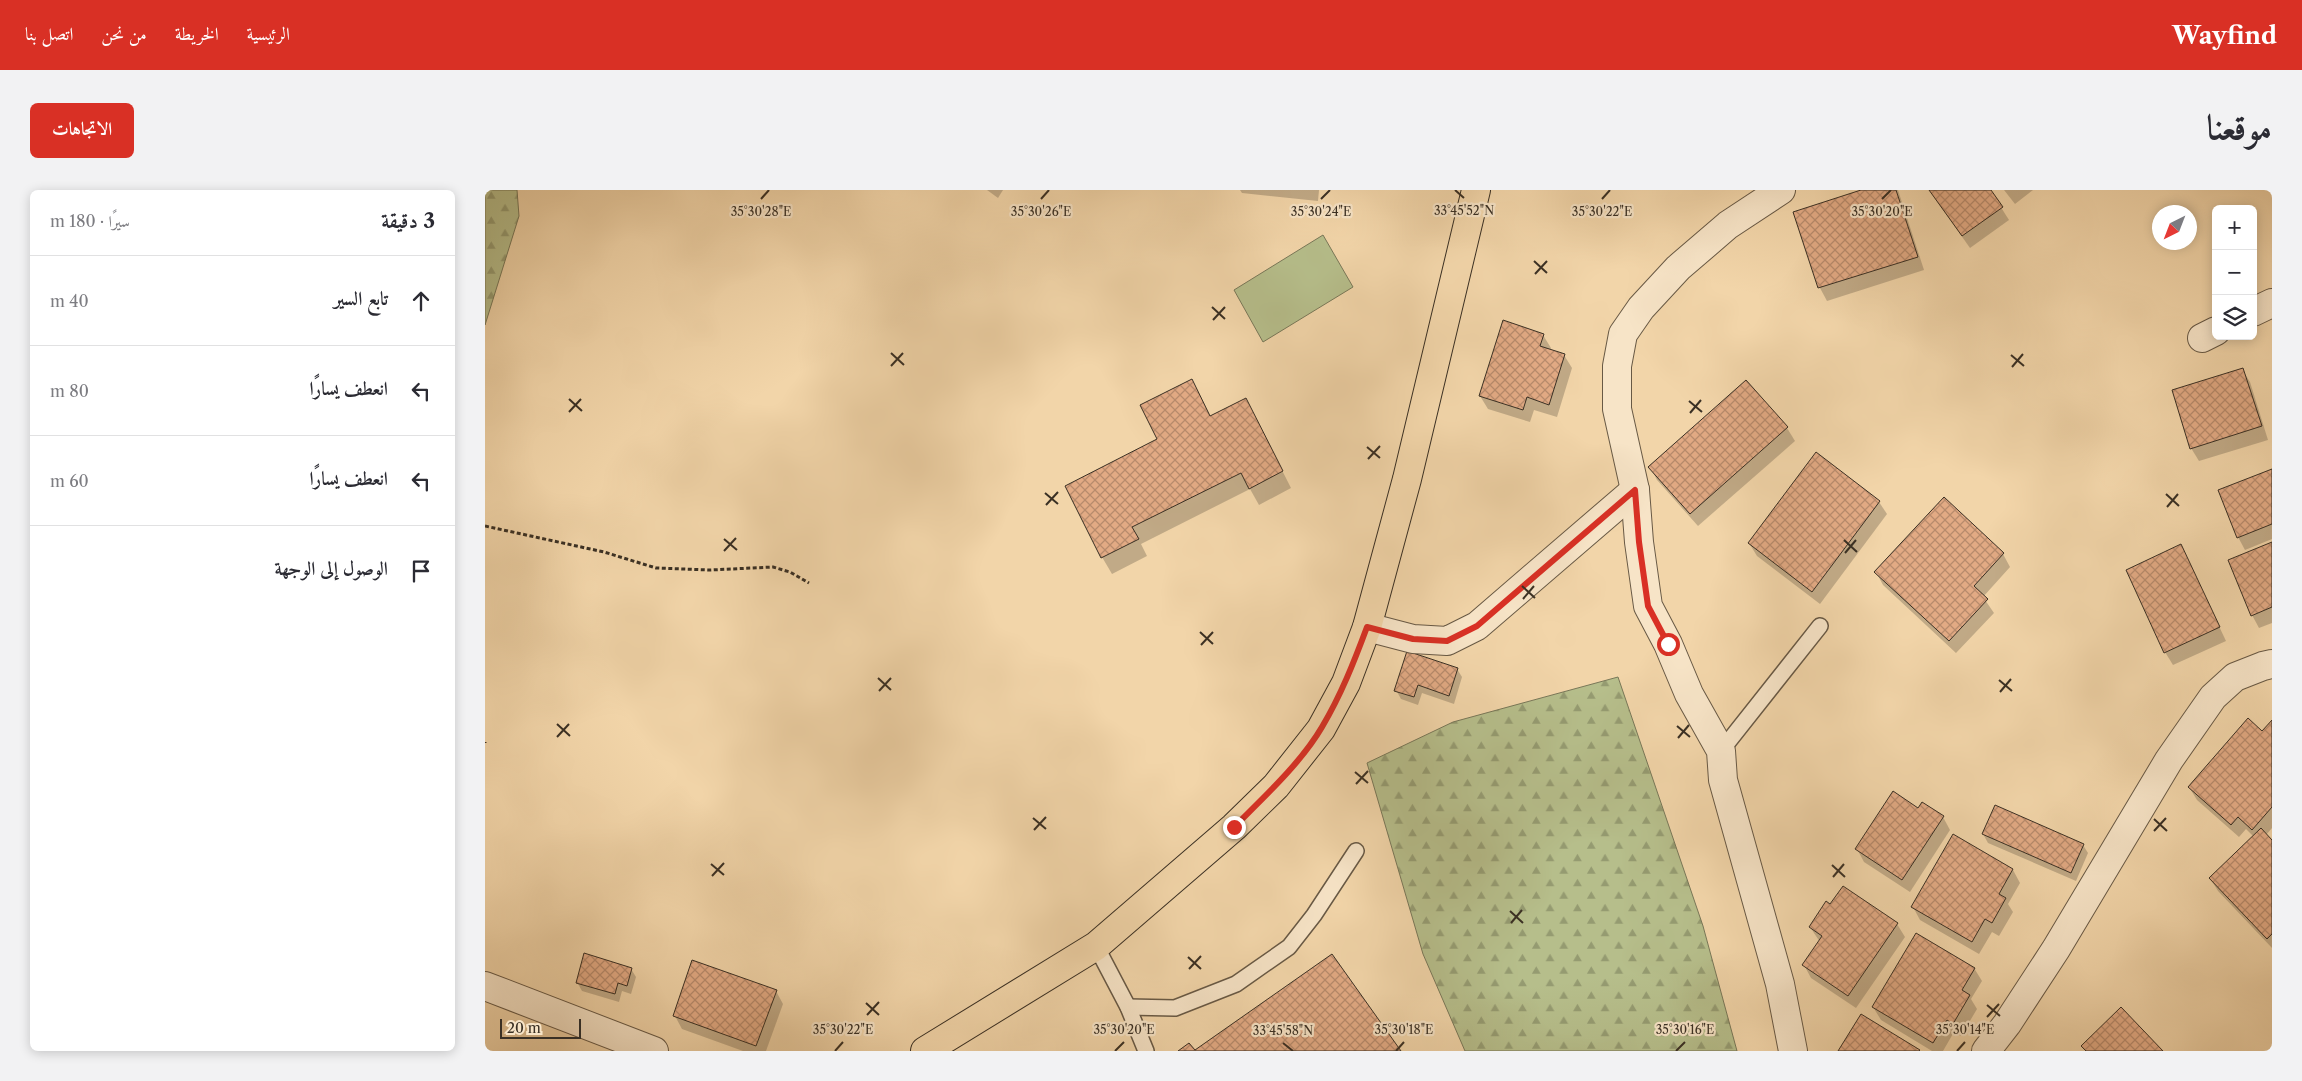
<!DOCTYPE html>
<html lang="ar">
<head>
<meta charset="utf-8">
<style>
  :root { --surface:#fff; --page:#f2f2f3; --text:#2b2b33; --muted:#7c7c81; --line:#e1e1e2; --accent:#d93025 }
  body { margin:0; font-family:"Libre Caslon Text",Amiri,serif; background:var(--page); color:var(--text); direction:rtl }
  .controls { position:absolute; right:15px; top:15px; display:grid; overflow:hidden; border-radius:8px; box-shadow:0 2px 12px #0003 }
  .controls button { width:45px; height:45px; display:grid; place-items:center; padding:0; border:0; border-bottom:1px solid var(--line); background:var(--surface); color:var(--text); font:25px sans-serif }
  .compass { position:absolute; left:1667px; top:15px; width:45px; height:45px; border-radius:50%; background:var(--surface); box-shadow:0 2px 12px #0003; rotate:222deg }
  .scale { position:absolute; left:15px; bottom:12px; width:81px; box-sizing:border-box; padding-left:5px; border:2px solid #3a3024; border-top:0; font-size:14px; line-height:18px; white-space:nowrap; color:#3a3024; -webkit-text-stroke:4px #f7e4c7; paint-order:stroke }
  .stop { position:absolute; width:15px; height:15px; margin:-11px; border:4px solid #d93025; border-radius:50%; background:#fff }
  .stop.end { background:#d93025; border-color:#fff; box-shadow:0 1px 5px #0008 }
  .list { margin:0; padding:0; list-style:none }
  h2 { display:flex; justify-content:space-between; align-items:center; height:65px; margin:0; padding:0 20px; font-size:21px }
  h2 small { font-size:16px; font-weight:400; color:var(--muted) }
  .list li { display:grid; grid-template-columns:32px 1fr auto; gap:15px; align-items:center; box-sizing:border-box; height:90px; padding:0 20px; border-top:1px solid var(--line) }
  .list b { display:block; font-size:19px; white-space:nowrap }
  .list em { font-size:16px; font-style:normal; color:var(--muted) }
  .icon { flex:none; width:28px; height:28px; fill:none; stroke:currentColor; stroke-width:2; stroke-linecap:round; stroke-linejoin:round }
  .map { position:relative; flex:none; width:1787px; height:861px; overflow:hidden; direction:ltr; border-radius:8px }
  header { display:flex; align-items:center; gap:30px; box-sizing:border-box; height:70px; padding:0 25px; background:var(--accent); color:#fff }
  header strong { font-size:24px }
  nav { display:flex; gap:28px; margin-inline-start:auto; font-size:18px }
  .intro { display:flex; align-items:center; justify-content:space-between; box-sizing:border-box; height:120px; padding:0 30px }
  h1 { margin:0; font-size:35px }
  .button { padding:12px 22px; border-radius:8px; background:var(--accent); color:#fff; font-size:18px; font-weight:700 }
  main { display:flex; gap:30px; padding:0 30px }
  aside { flex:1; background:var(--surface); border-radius:8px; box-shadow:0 2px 12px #0003 }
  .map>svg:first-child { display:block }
  .forest { fill:url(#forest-firs); stroke:#787758 }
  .garden { fill:#b6be8b; stroke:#787758 }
  .shadow { fill:#0003 }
  .building { fill:url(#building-cross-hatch); stroke:#3a3024 }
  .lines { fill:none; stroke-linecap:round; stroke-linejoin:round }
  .service-casing { stroke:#685945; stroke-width:18 }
  .minor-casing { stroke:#685945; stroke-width:30 }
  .tertiary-casing { stroke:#685945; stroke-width:30 }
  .primary-casing { stroke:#3a3024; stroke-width:30 }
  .path { stroke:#3a3024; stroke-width:3; stroke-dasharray:4 2.5; stroke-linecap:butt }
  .service { stroke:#f7e4c7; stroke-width:15 }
  .minor { stroke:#f7e4c7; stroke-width:28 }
  .tertiary { stroke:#f7e4c7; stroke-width:28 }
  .primary { stroke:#f2d5a9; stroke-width:28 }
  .route { stroke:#d93025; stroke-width:6 }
  .ticks { fill:none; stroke:#3a3024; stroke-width:2 }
  .ticks-label { font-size:12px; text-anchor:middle; fill:#3a3024; stroke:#f7e4c7; stroke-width:4.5; stroke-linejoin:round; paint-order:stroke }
</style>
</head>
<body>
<header>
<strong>Wayfind</strong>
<nav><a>الرئيسية</a><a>الخريطة</a><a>من نحن</a><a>اتصل بنا</a></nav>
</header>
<div class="intro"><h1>موقعنا</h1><a class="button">الاتجاهات</a></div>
<main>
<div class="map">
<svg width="1787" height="861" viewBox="0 0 1787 861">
  <defs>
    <pattern id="forest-firs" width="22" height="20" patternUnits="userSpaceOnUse" patternTransform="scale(1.25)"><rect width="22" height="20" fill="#b6be8b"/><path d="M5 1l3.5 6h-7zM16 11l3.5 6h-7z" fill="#959b71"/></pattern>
    <pattern id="building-cross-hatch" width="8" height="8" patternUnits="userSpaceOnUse" patternTransform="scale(1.25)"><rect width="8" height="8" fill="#e2aa84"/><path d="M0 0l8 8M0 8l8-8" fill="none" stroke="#b88b6c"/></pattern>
  </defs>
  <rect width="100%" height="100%" fill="#f2d5a9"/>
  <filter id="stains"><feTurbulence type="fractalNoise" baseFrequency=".004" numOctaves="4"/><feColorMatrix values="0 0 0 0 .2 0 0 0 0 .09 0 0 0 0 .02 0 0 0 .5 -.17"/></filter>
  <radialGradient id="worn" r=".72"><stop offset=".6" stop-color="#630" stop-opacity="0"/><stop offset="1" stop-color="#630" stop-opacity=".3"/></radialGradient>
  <g class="forest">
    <polygon points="0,0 32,0 34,26 0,135"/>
    <polygon points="1133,487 1218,736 1252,861 980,861 938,764 882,573 968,532"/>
  </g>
  <polygon class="garden" points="838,45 868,97 778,152 749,100"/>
  <g class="shadow">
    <polygon points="502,0 518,0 513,8"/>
    <polygon points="755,0 834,0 833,11 757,3"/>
    <polygon points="1381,0 1413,0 1439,80 1342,111 1335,98 1310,23"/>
    <polygon points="1444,0 1505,0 1524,30 1485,58"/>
    <polygon points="1519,0 1548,0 1530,14"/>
    <polygon points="1058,145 1066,158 1065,161 1079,165 1087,178 1072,227 1049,220 1045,232 1003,219 995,206"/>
    <polygon points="1757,179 1765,192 1783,250 1714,271 1706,258"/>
    <polygon points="716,207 726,227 770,227 806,298 774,315 765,299 656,354 662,366 627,384 617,367 674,250"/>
    <polygon points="1302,238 1310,251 1213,336 1172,290 1165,277"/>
    <polygon points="1787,280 1787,349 1760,360 1753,347"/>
    <polygon points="1459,309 1518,364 1525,377 1498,407 1509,423 1471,463 1398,395 1391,382"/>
    <polygon points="1394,312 1402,324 1335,414 1272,366 1264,353"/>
    <polygon points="1787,353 1787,433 1774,438 1767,425"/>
    <polygon points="1696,356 1741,451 1688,475 1680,462"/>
    <polygon points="972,479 977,487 969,514 937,503 933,515 916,509 911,500"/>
    <polygon points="1787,532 1787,638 1781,645 1787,652 1787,758 1733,701 1725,688 1769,647 1761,639 1754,647 1712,610 1704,597 1777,543"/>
    <polygon points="1434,619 1458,627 1465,640 1425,702 1379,672 1372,659"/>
    <polygon points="1498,644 1598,655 1603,663 1591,691 1503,653"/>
    <polygon points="1469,646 1528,680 1535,693 1523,714 1528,722 1514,746 1507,742 1494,764 1435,730 1428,717"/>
    <polygon points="1412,734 1420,747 1371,818 1326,788 1319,775 1335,752 1325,737"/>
    <polygon points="1489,778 1497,791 1486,809 1492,819 1476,846 1469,842 1458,861 1447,861 1396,830 1388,817"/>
    <polygon points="146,779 151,787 146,804 137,801 134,812 97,801 92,792"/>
    <polygon points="291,801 298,814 281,861 258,861 197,839 190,826"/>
  </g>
  <g class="building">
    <polygon points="1376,0 1411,0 1433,67 1333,98 1308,22"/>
    <polygon points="1444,0 1506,0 1518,17 1477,46"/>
    <polygon points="1018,130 1059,144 1055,156 1080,164 1064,215 1042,207 1038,220 994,206"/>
    <polygon points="1758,178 1777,236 1705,259 1687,200"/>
    <polygon points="707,189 725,226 761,208 798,281 764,299 756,283 647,337 654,349 616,368 580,296 672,249 655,215"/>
    <polygon points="1261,190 1303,237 1205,324 1163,277"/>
    <polygon points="1331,262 1395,311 1327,402 1263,353"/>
    <polygon points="1787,279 1787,334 1752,348 1733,300"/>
    <polygon points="1459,307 1519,363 1489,396 1503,409 1464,451 1389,382"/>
    <polygon points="1787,352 1787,417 1766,426 1743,370"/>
    <polygon points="1696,354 1735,437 1679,463 1641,380"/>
    <polygon points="922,461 973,478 964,506 933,495 929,507 909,501"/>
    <polygon points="1763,528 1777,541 1787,530 1787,617 1767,640 1753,627 1746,635 1703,597"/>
    <polygon points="1408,601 1433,618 1437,612 1459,626 1417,690 1370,659"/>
    <polygon points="1510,615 1599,654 1586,683 1497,644"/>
    <polygon points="1776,638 1787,650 1787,744 1782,749 1724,688"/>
    <polygon points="1468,644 1528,679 1514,704 1521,708 1507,733 1500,729 1487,752 1426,717"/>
    <polygon points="1358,696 1413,733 1363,806 1317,775 1337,746 1324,737 1341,711 1345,714"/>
    <polygon points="1431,743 1490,778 1477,800 1485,805 1468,834 1462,830 1448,853 1387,817"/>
    <polygon points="99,763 147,778 142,796 133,793 130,804 91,793"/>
    <polygon points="847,764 916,861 693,861 704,853 710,860"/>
    <polygon points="207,770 292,800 271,856 188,826"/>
    <polygon points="1636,817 1678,861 1601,861 1596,856"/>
    <polygon points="1376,824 1435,860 1434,861 1353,861"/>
  </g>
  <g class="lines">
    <g class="service-casing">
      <g id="service">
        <polyline points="1236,561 1335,436"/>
        <polyline points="611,756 643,817 661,861"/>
        <polyline points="643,817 690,818 751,794 804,757 829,725 871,661"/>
      </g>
    </g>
    <g class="minor-casing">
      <g id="minor">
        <polyline points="1296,0 1243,35 1193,78 1156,118 1138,144 1132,176 1132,219 1150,300 1154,352 1163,416 1183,454 1204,504 1236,561 1238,590 1295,794 1308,861"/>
        <polyline points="1768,122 1787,113"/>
        <polyline points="1717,148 1731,141"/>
        <polyline points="882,437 928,449 962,451 992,436 1150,300"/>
      </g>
    </g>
    <g class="tertiary-casing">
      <g id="tertiary">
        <polyline points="0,796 169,861"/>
        <polyline points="1501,861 1522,834 1571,759 1684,570 1728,507 1750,487 1778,476 1787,474"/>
      </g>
    </g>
    <g class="primary-casing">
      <polyline id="primary" points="440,861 611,756 749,637 791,596 836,539 861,493 882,437 922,289 991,0"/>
    </g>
    <g class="path">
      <polyline points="0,336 119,362 171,378 225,380 288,377 305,382 324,393"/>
      <polyline points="0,553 0,552"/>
    </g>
    <use href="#service" class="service"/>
    <use href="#minor" class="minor"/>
    <use href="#tertiary" class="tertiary"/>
    <use href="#primary" class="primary"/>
  </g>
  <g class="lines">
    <path class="route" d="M 749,637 C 778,608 816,573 837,537 C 856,505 869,472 882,437 L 928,449 L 962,451 L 992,436 L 1150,300 L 1154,352 L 1163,416 L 1183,454"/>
  </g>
  <path class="ticks" d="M 970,0 L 979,8M 276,9 L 284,0M 556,9 L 564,0M 836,9 L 845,0M 1117,9 L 1125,0M 1397,9 L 1406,0M 1049,71 L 1062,83M 1050,84 L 1062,71M 727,117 L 740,129M 728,130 L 740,117M 406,163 L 419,175M 1526,165 L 1539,176M 406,176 L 418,163M 1527,177 L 1538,164M 84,209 L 97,221M 1204,211 L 1217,222M 84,222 L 96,209M 1205,223 L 1216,210M 882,257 L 895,268M 883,269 L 895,256M 560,303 L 573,314M 1681,304 L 1694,316M 561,315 L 573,302M 1682,317 L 1693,304M 239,349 L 252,360M 1359,350 L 1372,362M 239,361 L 251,348M 1360,363 L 1371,350M 1037,396 L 1050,408M 1038,409 L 1049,396M 715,442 L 728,454M 716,455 L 728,442M 393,488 L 406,500M 1514,490 L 1527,501M 394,501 L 406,488M 1515,502 L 1526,489M 72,534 L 85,546M 1192,536 L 1205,547M 72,547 L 84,534M 1193,548 L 1204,535M 870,582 L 883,593M 871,594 L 883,581M 548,628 L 561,639M 1669,629 L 1682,641M 549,640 L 561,627M 1669,641 L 1681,628M 226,674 L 239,685M 1347,675 L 1360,687M 227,686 L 239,673M 1348,687 L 1359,674M 1025,721 L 1038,733M 1026,733 L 1037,720M 703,767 L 716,779M 704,779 L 716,766M 381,813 L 394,825M 1502,815 L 1515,826M 382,825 L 394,812M 1502,827 L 1514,814M 798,853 L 808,861M 350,861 L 358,852M 630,861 L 639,852M 911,861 L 919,852M 1191,861 L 1200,852M 1472,861 L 1480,852"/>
  <g class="ticks-label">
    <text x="979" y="25">33°45'52"N</text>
    <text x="276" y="26">35°30'28"E</text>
    <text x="556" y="26">35°30'26"E</text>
    <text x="836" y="26">35°30'24"E</text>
    <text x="1117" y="26">35°30'22"E</text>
    <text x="1397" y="26">35°30'20"E</text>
    <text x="358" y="844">35°30'22"E</text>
    <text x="639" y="844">35°30'20"E</text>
    <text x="919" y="844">35°30'18"E</text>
    <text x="1200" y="844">35°30'16"E</text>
    <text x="1480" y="844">35°30'14"E</text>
    <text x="798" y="845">33°45'58"N</text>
  </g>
  <rect width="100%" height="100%" filter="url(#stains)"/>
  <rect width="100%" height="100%" fill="url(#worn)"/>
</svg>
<div class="controls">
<button>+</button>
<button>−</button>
<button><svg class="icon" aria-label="layers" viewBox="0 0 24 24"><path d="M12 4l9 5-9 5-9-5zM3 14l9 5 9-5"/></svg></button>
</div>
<svg class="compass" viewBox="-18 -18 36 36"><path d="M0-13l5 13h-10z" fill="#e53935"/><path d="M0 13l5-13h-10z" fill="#7c7c81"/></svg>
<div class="scale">20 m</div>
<div class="stop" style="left:1183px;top:454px"></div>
<div class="stop end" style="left:749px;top:637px"></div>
</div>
<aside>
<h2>3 دقيقة<small>سيرًا · 180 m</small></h2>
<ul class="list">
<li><svg class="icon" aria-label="ahead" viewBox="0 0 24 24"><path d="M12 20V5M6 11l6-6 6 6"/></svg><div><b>تابع السير</b></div><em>40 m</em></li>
<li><svg class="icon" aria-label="left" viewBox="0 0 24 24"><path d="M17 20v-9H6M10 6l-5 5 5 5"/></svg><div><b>انعطف يسارًا</b></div><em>80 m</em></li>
<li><svg class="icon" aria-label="left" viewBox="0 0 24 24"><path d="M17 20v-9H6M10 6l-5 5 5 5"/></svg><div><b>انعطف يسارًا</b></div><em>60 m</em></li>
<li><svg class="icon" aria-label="arrive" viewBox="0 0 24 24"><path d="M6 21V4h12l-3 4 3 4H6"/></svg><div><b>الوصول إلى الوجهة</b></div></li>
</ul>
</aside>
</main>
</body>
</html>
